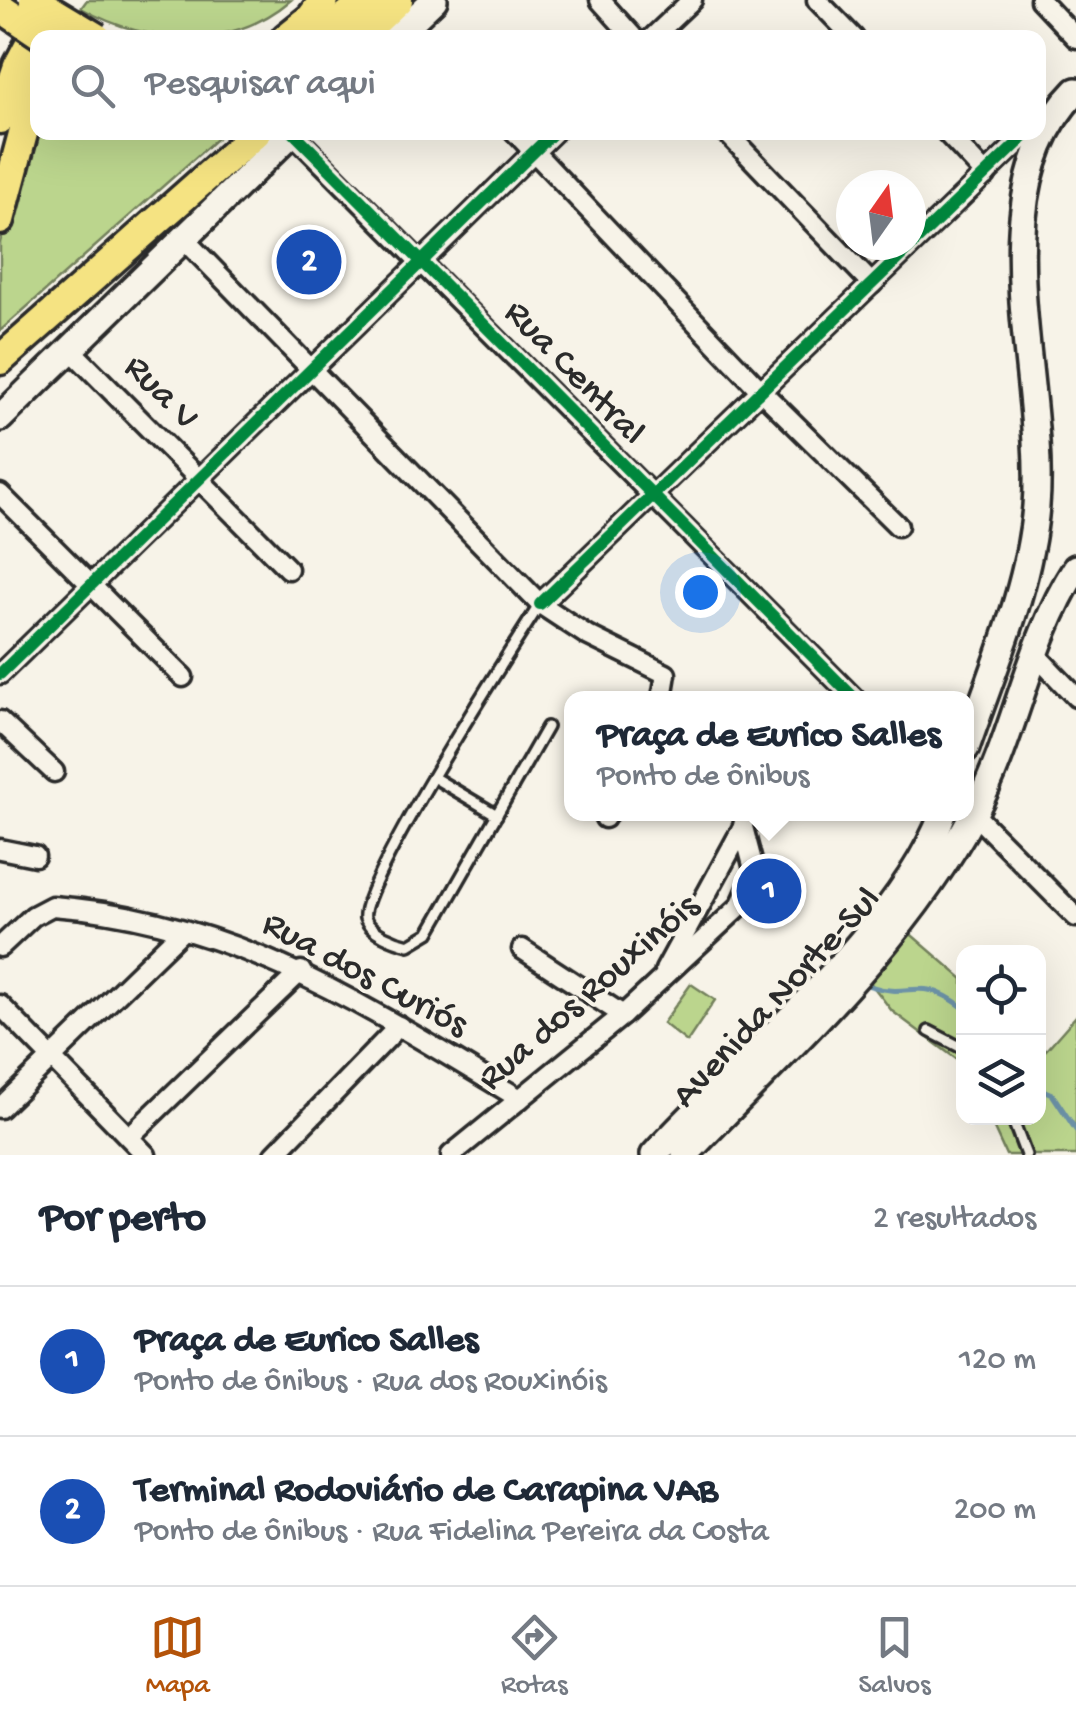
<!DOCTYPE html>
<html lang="pt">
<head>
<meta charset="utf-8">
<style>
  :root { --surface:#fff; --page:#f2f2f3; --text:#1f2937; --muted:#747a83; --line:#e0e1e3; --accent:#b45309 }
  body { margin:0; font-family:"Gochi Hand",sans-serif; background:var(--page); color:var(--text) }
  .controls { position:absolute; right:30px; bottom:30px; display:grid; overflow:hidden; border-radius:20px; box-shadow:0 10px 40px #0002 }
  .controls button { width:90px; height:90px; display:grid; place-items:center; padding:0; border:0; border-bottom:2px solid var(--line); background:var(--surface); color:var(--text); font:50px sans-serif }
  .compass { position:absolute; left:836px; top:170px; width:90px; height:90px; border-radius:50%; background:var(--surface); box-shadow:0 10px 40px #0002; rotate:14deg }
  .you { position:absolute; left:700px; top:592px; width:35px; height:35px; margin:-25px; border:8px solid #fff; border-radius:50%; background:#1a73e8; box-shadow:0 0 0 15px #1a73e833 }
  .badge { display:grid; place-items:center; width:65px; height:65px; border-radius:50%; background:var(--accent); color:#fff; font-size:32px; font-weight:700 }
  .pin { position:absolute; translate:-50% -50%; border:5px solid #fff; box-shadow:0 2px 10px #0006 }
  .popup { position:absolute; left:564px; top:691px; width:410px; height:130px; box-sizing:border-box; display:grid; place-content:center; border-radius:20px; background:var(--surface); filter:drop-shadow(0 2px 8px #0005); font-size:32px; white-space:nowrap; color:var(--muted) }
  .popup b { font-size:38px; color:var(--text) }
  .popup::after { content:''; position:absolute; left:50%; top:100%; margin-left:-20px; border:20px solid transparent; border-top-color:var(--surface) }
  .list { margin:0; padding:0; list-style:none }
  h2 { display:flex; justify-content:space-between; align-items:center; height:130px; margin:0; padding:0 40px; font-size:42px }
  h2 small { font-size:32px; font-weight:400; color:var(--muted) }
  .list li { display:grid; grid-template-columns:65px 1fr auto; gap:30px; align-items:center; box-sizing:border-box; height:150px; padding:0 40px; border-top:2px solid var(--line) }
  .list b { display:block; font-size:38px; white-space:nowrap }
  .list p { margin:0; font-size:32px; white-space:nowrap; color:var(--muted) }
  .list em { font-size:32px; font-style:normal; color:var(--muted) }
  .icon { flex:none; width:55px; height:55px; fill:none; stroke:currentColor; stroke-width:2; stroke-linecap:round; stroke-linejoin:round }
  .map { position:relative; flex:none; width:1076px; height:1155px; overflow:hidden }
  .search { position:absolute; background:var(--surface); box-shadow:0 10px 40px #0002; left:30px; right:30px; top:30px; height:110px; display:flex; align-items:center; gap:25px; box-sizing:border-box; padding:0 35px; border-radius:20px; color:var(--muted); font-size:38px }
  .sheet { height:430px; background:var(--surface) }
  nav { display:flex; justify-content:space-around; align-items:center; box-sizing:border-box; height:140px; border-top:2px solid var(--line); background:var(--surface); font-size:28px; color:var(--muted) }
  nav a { display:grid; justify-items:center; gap:5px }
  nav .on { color:var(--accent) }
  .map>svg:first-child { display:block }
  .green { fill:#bbd58d; stroke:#73805c; stroke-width:2.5 }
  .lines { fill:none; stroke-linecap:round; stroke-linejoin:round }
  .stream { stroke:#6c92a7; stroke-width:5 }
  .lane-casing { stroke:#2b2b2b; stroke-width:16 }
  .street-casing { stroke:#2b2b2b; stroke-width:25 }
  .secondary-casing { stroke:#2b2b2b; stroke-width:32 }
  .primary-casing { stroke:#2b2b2b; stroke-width:35 }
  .lane { stroke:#f7f3e8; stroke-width:9 }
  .street { stroke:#f7f3e8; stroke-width:18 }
  .secondary { stroke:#f7f3e8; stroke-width:25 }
  .primary { stroke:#f5e382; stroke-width:28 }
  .primary-bridge-casing { stroke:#2b2b2b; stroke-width:35; stroke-linecap:butt }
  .primary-bridge { stroke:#f5e382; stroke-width:28 }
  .cycleway-casing { stroke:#f7f3e8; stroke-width:19 }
  .cycleway { stroke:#00873e; stroke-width:12 }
  .labels { text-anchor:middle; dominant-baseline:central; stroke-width:8; stroke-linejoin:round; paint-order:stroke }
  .street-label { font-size:38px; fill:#2b2b2b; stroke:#f7f3e8 }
</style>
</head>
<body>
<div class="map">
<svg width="1076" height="1155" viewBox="0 0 1076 1155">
  <rect width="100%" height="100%" fill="#f7f3e8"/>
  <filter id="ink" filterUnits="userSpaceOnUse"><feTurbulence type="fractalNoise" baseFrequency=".01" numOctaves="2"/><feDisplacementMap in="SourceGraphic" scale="20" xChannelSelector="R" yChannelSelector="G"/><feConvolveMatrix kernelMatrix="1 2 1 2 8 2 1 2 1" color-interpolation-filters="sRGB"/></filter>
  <g filter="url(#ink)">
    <g class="green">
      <path d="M 87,0 L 291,0 C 230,52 146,44 81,8 Z"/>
      <polygon points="37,87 38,132 223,133 0,331 0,243"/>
      <polygon points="906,930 963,979 963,1064 892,1011 866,977"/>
      <polygon points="691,984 715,1000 687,1042 663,1023"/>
      <polygon points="1076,1016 1076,1155 1006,1155 989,1118 1038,1118 1039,1044 1046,1050"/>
    </g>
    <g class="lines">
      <g class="stream">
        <path d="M 870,986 C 912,1000 918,973 964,1008"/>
        <polyline points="1038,1088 1052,1094 1076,1130"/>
      </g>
      <g class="lane-casing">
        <g id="lane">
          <path d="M 540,604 C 515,643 357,889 365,918 C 370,933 396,942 409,945 L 429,933 L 547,727"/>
          <polyline points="433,777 497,815"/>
          <polyline points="929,1031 964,1049"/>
          <polyline points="1012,1118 1026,1155"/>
        </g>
      </g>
      <g class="street-casing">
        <g id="street">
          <polyline points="600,0 634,38"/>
          <polyline points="817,0 854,38"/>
          <polyline points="1040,0 1076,38"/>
          <polyline points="652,38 692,0"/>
          <polyline points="515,132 762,392 898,526"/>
          <polyline points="726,132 872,284"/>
          <polyline points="946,132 986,175"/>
          <polyline points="292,133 854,698"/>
          <polyline points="185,240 540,604 587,635 666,674 662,698"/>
          <polyline points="71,350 288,569"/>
          <polyline points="0,494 183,677"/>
          <polyline points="540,604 1029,132"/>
          <polyline points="1035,654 1076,697"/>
          <polyline points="0,674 554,132"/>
          <polyline points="0,721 54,772"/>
          <polyline points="974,814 1076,917"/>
          <polyline points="605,818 607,814"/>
          <polyline points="0,849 35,856"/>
          <path d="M 0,947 L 33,916 L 52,906 C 235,919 369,1008 520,1099"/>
          <polyline points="522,949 623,1015"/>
          <polyline points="665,970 743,827"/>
          <polyline points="0,1005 146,1155"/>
          <polyline points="0,1108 182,931"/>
          <polyline points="129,1137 301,971"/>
          <polyline points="274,1155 399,1026"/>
          <polyline points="451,1155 623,1015 740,906 755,873 743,827 745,814"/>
        </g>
      </g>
      <g class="secondary-casing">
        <g id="secondary">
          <polyline points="394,38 434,0"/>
          <polyline points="0,418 293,132"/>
          <path d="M 966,748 C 993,669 1029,589 1036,506 C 1047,380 975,192 1076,91"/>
          <path d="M 654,1155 C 742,1058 898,934 943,814"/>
          <path d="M 685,1155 C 787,1048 903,945 974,813 C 1016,735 1028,643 1076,568"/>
        </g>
      </g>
      <g class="primary-casing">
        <g id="primary">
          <polyline points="286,38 311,18 324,0"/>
          <polyline points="320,38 366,0"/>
          <polyline points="358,38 398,0"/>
          <polyline points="0,119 18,66 46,13"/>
          <polyline points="0,220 38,77"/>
          <polyline points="0,360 257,132"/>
        </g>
      </g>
      <use href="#lane" class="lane"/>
      <use href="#street" class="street"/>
      <use href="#secondary" class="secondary"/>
      <use href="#primary" class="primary"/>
      <g class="primary-bridge-casing">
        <g id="primary-bridge">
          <polyline points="34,0 97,38"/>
          <polyline points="0,7 46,38"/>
        </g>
      </g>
      <use href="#primary-bridge" class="primary-bridge"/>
      <g class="cycleway-casing">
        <g id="cycleway">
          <polyline points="293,132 854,698"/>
          <polyline points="540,604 1029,132"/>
          <polyline points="0,674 554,132"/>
        </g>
      </g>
      <use href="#cycleway" class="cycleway"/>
    </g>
  </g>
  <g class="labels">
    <g class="street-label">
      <text transform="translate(573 374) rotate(46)">Rua Central</text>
      <text transform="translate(160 394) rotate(45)">Rua V</text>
      <text transform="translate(364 976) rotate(28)">Rua dos Curiós</text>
      <text transform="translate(590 994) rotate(-41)">Rua dos Rouxinóis</text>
      <text transform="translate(778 999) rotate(-47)">Avenida Norte-Sul</text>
    </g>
  </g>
</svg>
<div class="controls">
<button><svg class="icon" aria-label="locate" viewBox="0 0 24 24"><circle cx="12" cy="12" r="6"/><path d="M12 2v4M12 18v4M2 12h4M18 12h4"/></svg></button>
<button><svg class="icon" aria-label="layers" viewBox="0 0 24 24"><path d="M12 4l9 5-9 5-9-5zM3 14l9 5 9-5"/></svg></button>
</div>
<svg class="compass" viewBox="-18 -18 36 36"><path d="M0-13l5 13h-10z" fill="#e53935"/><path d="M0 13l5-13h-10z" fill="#747a83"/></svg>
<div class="you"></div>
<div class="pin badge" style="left:769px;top:891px;background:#1a4fb4">1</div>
<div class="popup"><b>Praça de Eurico Salles</b>Ponto de ônibus</div>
<div class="pin badge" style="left:309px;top:262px;background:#1a4fb4">2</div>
<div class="search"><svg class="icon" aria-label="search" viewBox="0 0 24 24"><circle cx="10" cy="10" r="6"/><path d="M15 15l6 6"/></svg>Pesquisar aqui</div>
</div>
<section class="sheet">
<h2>Por perto<small>2 resultados</small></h2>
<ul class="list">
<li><span class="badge" style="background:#1a4fb4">1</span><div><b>Praça de Eurico Salles</b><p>Ponto de ônibus · Rua dos Rouxinóis</p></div><em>120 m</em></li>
<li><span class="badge" style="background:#1a4fb4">2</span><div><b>Terminal Rodoviário de Carapina VAB</b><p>Ponto de ônibus · Rua Fidelina Pereira da Costa</p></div><em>200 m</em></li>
</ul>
</section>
<nav>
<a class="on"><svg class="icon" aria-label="map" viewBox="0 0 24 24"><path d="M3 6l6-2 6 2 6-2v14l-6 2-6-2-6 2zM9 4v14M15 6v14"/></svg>Mapa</a>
<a><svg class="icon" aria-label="directions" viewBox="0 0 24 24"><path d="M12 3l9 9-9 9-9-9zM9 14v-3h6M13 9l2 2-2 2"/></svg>Rotas</a>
<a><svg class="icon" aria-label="saved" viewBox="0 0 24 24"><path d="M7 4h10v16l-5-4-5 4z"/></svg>Salvos</a>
</nav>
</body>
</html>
